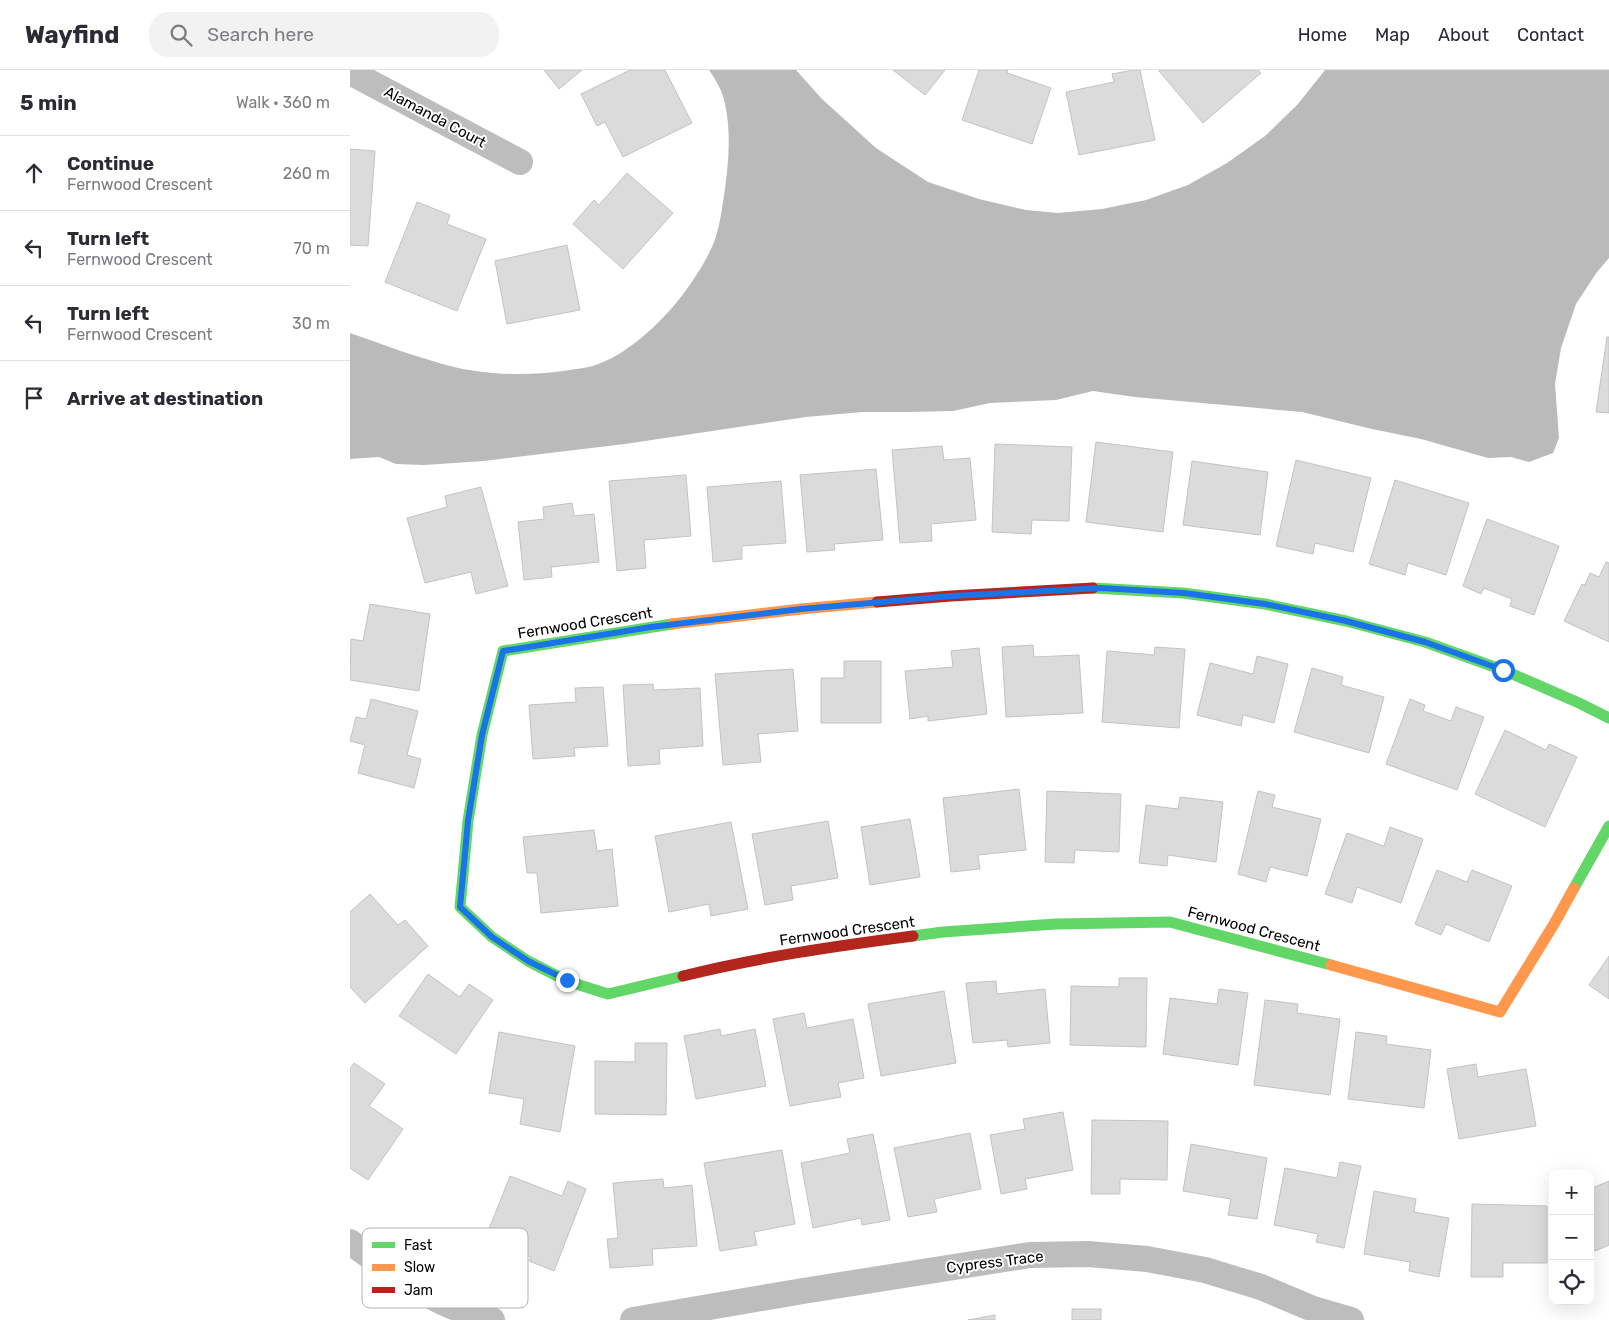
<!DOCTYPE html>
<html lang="en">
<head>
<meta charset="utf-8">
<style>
  :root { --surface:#fff; --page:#f2f2f3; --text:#2b2b33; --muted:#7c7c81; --line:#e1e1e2 }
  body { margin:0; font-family:Rubik,sans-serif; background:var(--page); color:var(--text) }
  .controls { position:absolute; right:15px; bottom:15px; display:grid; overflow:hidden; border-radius:10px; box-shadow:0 5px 20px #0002 }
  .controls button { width:45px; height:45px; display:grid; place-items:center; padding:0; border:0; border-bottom:1px solid var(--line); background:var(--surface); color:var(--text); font:25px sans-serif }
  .stop { position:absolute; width:15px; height:15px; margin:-11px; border:4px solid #1a73e8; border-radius:50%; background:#fff }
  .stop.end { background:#1a73e8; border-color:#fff; box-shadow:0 1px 5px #0008 }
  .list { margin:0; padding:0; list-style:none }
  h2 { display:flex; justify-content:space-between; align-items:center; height:65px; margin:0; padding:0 20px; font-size:21px }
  h2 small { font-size:16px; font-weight:400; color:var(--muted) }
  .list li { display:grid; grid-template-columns:32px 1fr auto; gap:15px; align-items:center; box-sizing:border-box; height:75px; padding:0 20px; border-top:1px solid var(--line) }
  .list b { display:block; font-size:19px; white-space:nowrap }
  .list p { margin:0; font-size:16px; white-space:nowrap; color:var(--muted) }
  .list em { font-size:16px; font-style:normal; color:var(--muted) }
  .icon { flex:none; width:28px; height:28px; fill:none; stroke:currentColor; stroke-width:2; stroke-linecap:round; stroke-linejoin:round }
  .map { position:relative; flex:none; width:1259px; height:1250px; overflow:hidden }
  header { display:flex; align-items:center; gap:30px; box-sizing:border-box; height:70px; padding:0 25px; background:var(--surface); border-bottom:1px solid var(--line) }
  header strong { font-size:24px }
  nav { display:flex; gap:28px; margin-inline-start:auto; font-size:18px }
  .search { width:350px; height:45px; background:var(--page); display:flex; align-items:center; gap:12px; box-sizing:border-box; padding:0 18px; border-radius:20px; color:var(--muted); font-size:19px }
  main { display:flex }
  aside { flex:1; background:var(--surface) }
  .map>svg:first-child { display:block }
  .water { fill:#bababa }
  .building { fill:#dbdbdb; stroke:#c3c3c3 }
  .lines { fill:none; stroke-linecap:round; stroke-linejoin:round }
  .street { stroke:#bdbdbd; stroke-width:26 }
  .fast { stroke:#63d668; stroke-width:11 }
  .slow { stroke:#ff974d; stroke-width:11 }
  .jam { stroke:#b3261e; stroke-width:11 }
  .route { stroke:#1a73e8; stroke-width:6 }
  .labels { text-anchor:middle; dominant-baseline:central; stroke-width:4; stroke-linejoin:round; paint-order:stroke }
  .street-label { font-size:15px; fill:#000; stroke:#fff }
  .key { fill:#fff; stroke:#b2b2b2; stroke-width:1 }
  .key-label { font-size:14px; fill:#000 }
</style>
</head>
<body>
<header>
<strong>Wayfind</strong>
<div class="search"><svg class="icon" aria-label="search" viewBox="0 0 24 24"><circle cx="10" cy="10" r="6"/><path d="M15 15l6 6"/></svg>Search here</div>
<nav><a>Home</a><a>Map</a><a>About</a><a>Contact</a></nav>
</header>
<main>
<aside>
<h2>5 min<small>Walk · 360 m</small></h2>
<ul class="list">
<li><svg class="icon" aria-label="ahead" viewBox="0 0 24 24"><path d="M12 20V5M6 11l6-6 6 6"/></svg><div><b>Continue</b><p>Fernwood Crescent</p></div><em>260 m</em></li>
<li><svg class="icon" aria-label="left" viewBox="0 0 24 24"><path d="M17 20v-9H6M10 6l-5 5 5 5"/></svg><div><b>Turn left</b><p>Fernwood Crescent</p></div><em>70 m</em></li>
<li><svg class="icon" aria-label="left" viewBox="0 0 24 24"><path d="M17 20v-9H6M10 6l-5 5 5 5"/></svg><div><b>Turn left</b><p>Fernwood Crescent</p></div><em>30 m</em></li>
<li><svg class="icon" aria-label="arrive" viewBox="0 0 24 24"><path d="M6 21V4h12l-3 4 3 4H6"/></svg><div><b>Arrive at destination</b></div></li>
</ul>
</aside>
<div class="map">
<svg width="1259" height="1250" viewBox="0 0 1259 1250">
  <rect width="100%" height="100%" fill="#fff"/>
  <path class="water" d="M 359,0 L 446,0 L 472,29 L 526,78 L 578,112 L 629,129 L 676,140 L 708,143 L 752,139 L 796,130 L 838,115 L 877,93 L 915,66 L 948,34 L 975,0 L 1259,0 L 1259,188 L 1247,202 L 1226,234 L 1211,278 L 1205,314 L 1209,368 L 1203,383 L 1179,392 L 1161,387 L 1138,388 L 1071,369 L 1022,359 L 952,342 L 785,327 L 743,321 L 706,330 L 640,333 L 603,341 L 556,342 L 512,342 L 456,347 L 275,374 L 134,391 L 74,395 L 46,394 L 29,387 L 0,389 L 0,263 C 34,275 69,288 104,297 C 137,305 180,306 213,301 C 226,299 241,298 253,292 C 278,282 304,258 321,239 C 336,222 356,193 364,172 C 369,159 371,145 373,132 C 378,100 382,66 375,34 C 373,22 366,10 359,0 Z"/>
  <g class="building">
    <polygon points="194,0 232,0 209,19"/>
    <polygon points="280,0 315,0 342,53 273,87 255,52 247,56 231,24"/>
    <polygon points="543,0 595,0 575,25"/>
    <polygon points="629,0 658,0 657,3 701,18 682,74 612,50"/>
    <polygon points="783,0 790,0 805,70 729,85 716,22 764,12 762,4"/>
    <polygon points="810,0 908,0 911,3 853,53 809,1"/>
    <polygon points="0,79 25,81 18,176 0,175"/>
    <polygon points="277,103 323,143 273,199 223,154 244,130 249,135"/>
    <polygon points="67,132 100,145 97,154 136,169 107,241 35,212"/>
    <polygon points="217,175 230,240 157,254 145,191"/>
    <polygon points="1257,267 1259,267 1259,343 1246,342"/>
    <polygon points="746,372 823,382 813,462 736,452"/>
    <polygon points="645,374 722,377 719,451 682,450 681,464 642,462"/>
    <polygon points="592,376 594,390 620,388 626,450 581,454 582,471 550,473 542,380"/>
    <polygon points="946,390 1021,408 1003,482 965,473 963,484 926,476"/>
    <polygon points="842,391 918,402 910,465 833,455"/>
    <polygon points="526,399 533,470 484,474 485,480 457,482 450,405"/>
    <polygon points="336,405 341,466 294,470 296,498 267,501 259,411"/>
    <polygon points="1045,410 1119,433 1096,505 1058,493 1055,505 1019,494"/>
    <polygon points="431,411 436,473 392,476 392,489 363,492 357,417"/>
    <polygon points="131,417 158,516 126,524 121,502 75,513 57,448 97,437 95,426"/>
    <polygon points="222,433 224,446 244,444 249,492 201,497 202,507 174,510 168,452 194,449 193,437"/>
    <polygon points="1137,449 1209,476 1184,545 1160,536 1162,529 1134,518 1131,524 1113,516"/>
    <polygon points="1256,492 1259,493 1259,572 1214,551 1232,514 1235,515 1240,503 1249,507"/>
    <polygon points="20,534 80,544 69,621 0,610 1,569 13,571"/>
    <polygon points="683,575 684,587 729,585 733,643 656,647 652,577"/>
    <polygon points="805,577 835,579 829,658 752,652 757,581 804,585"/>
    <polygon points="629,578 637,644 578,651 578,646 560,649 555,601 603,597 601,581"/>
    <polygon points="907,586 938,594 924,653 893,645 891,656 847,645 860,593 903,604"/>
    <polygon points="494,591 531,591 531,653 471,653 471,608 494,608"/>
    <polygon points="962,598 993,607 991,615 1034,627 1019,683 944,662"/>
    <polygon points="443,599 448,661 408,664 411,692 373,695 365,604"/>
    <polygon points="303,614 304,620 350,618 353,676 309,679 310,694 278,696 273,615"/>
    <polygon points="253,617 258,676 224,678 225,686 183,689 179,635 226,632 225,618"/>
    <polygon points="21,629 68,641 57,685 71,689 64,718 8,703 15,675 0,671 6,647 16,649"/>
    <polygon points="1060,629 1075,635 1073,641 1101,651 1106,637 1134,647 1107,720 1036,694"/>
    <polygon points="1155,660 1196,680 1199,674 1227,687 1195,757 1125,724"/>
    <polygon points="669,719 676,780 628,785 630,799 601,802 593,728"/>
    <polygon points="697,721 771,724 769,782 725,780 724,793 695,792"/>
    <polygon points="908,721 925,725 922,737 971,749 957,806 920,797 916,812 888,804"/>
    <polygon points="830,727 873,732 866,792 818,785 817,796 789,793 796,735 828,739"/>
    <polygon points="560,749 570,807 520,815 511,757"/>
    <polygon points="478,751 488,808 441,816 443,830 415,835 402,764"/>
    <polygon points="381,752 398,839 361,846 359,834 319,842 305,766"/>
    <polygon points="1040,757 1073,769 1051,833 1007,817 1002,833 975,824 997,763 1034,776"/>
    <polygon points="244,760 247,781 262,779 268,836 191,843 187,803 177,803 173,767"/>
    <polygon points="1087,800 1117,812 1122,800 1162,816 1139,872 1096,854 1091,865 1065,854"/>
    <polygon points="20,824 48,855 55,850 78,876 15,933 0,917 0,842"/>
    <polygon points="1259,886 1259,929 1239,915"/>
    <polygon points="78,904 110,927 119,914 143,930 106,984 49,946"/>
    <polygon points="769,908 797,908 796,977 720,975 721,916 769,917"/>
    <polygon points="646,911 647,924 695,919 700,973 658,977 657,970 623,973 616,913"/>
    <polygon points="869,919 898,923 888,995 813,984 820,928 867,934"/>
    <polygon points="594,921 606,993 531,1006 518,934"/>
    <polygon points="915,930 948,934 947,943 990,949 980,1025 904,1015"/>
    <polygon points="454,943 457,958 503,949 514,1008 488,1013 491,1027 440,1036 423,949"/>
    <polygon points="370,959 371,966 405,959 416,1016 346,1029 334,966"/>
    <polygon points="149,962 225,976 210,1062 170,1054 174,1029 139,1023"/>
    <polygon points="1006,962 1037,966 1036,974 1081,980 1074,1038 998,1029"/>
    <polygon points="285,973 317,973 316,1045 245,1044 245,991 285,992"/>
    <polygon points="4,993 35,1014 19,1036 53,1059 18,1110 0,1098 0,999"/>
    <polygon points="1126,994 1128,1007 1176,999 1186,1056 1109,1069 1097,999"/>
    <polygon points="713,1042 723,1100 675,1109 677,1119 651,1124 640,1065 675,1059 673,1049"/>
    <polygon points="742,1050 818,1051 817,1110 770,1109 770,1124 741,1124"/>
    <polygon points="620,1063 631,1119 584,1129 587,1142 558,1147 544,1078"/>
    <polygon points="523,1064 540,1150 512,1155 511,1148 463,1158 451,1093 500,1083 497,1069"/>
    <polygon points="841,1074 917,1088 907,1149 878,1145 881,1129 833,1121"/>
    <polygon points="432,1080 445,1154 404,1162 407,1175 370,1181 354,1093"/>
    <polygon points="990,1092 1011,1096 994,1178 966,1172 968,1164 924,1155 935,1098 987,1108"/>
    <polygon points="160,1106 212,1126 218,1111 236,1119 204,1201 179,1191 181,1187 135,1169"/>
    <polygon points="313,1109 314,1118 342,1115 347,1176 302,1179 303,1195 260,1198 257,1169 268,1168 263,1113"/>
    <polygon points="1259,1111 1259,1175 1245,1181 1240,1170 1240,1119"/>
    <polygon points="1024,1121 1066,1129 1064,1142 1099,1148 1089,1207 1059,1201 1060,1192 1014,1184"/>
    <polygon points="1122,1134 1197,1136 1197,1193 1153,1193 1153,1207 1121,1207"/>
    <rect x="722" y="1239" width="29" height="11"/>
    <polygon points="645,1245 645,1250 618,1250"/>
  </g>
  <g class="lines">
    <g class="street">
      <polyline points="0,2 170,92"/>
      <path d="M 0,1172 C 26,1191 52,1210 81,1226 C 100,1237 121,1244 142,1250"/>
      <polyline points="283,1250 453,1221 680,1185 738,1184 797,1189 855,1200 911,1217 963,1239 1001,1250"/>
    </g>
    <g class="fast">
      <polyline points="743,518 833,523 915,534 996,551 1075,572 1153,600 1229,633 1259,648"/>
      <polyline points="322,554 153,581 132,665 118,751 110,837 142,867 178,891 217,911 258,924 333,906"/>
      <polyline points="1224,818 1259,756"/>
      <polyline points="563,866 593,862 706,854 820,852 981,895"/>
    </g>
    <g class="slow">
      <polyline points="322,554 451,539 527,532"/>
      <polyline points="981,895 1150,942 1204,854 1224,818"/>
    </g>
    <g class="jam">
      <polyline points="527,532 601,526 743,518"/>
      <path d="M 333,906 C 409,887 486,876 563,866"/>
    </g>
  </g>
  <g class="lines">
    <polyline class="route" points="217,910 178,891 142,867 110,837 118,751 132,665 153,581 301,557 451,539 601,526 751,518 834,523 915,534 996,551 1075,572 1153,600"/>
  </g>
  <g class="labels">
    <g class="street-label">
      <text transform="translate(85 47) rotate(28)">Alamanda Court</text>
      <text transform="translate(235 553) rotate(-9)">Fernwood Crescent</text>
      <text transform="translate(904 859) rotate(15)">Fernwood Crescent</text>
      <text transform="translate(497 861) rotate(-8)">Fernwood Crescent</text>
      <text transform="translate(645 1192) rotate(-7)">Cypress Trace</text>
    </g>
  </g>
  <rect x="12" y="1158" width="166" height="80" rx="8" class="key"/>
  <rect x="22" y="1172" width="23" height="6" fill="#63d668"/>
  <rect x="22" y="1194" width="23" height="7" fill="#ff974d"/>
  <rect x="22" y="1217" width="23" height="6" fill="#b3261e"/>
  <g class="key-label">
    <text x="54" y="1180">Fast</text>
    <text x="54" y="1202">Slow</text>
    <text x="54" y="1225">Jam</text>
  </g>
</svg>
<div class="controls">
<button>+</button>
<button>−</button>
<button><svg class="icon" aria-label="locate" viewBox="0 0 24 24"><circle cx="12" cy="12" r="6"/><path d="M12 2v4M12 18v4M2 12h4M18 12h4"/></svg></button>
</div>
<div class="stop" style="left:1153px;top:600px"></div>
<div class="stop end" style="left:217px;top:910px"></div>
</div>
</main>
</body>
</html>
